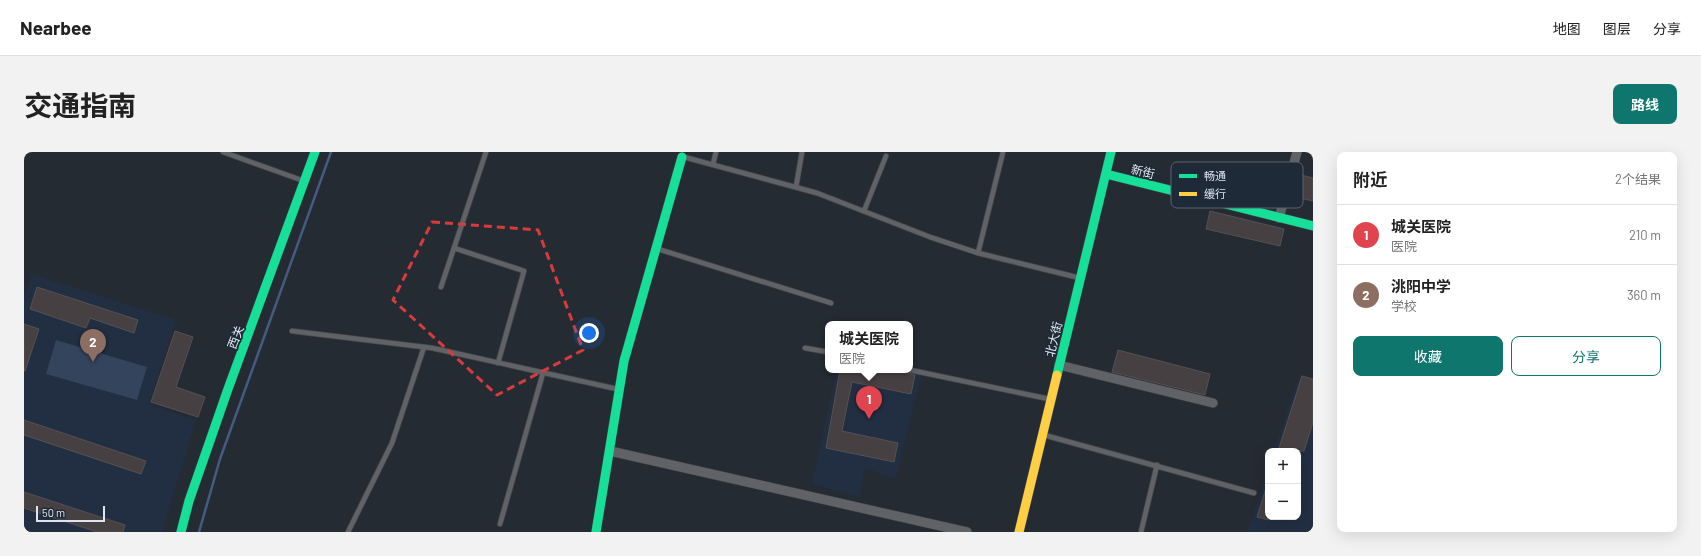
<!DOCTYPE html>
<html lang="zh">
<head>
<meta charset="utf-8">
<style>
  :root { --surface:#fff; --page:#f2f2f2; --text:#222; --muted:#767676; --line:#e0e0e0; --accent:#0f766e }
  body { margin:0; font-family:Barlow,"Noto Sans SC",sans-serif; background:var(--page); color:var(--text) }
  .controls { position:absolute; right:12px; bottom:12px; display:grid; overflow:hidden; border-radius:8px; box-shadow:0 4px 16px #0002 }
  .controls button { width:36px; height:36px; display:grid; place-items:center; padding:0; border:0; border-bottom:1px solid var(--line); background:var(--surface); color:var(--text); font:20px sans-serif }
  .scale { position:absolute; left:12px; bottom:10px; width:69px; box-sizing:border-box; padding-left:4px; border:2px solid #dfe5f0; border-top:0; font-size:11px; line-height:14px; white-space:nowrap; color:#dfe5f0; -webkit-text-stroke:3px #1f2a39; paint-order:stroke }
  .you { position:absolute; left:565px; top:181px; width:14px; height:14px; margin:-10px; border:3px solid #fff; border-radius:50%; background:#1a73e8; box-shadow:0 0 0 6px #1a73e833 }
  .badge { display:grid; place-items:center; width:26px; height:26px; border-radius:50%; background:var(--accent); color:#fff; font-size:13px; font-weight:700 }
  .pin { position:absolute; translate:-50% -33px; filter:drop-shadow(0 1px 2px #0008) }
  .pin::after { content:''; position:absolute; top:21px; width:14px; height:12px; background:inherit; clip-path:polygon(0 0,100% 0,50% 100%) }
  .popup { position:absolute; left:801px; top:169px; width:88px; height:52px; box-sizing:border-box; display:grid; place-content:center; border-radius:8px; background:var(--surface); filter:drop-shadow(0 1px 3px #0005); font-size:13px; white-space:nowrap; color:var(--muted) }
  .popup b { font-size:15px; color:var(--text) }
  .popup::after { content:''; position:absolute; left:50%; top:100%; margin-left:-8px; border:8px solid transparent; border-top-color:var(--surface) }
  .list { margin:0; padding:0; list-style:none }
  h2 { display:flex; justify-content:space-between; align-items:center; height:52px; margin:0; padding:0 16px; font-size:17px }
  h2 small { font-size:13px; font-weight:400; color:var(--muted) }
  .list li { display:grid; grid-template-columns:26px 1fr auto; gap:12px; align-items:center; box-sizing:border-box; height:60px; padding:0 16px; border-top:1px solid var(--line) }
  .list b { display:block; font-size:15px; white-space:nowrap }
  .list p { margin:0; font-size:13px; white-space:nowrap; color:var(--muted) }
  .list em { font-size:13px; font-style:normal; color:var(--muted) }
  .actions { display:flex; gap:8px; padding:12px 16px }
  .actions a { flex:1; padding:9px 0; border:1px solid var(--accent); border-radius:8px; text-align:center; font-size:14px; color:var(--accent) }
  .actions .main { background:var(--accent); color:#fff }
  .map { position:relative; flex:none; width:1289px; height:380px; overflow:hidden; border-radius:8px }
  header { display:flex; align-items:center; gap:24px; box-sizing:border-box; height:56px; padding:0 20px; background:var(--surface); border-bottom:1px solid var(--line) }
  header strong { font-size:19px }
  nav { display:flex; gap:22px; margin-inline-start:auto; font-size:14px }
  .intro { display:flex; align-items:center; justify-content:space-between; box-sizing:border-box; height:96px; padding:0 24px }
  h1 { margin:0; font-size:28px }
  .button { padding:10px 18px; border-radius:8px; background:var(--accent); color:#fff; font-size:14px; font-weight:700 }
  main { display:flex; gap:24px; padding:0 24px }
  aside { flex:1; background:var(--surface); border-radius:8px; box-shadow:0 4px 16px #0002 }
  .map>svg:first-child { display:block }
  .built { fill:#222e42 }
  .green { fill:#34445d }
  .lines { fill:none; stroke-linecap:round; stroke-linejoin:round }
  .stream { stroke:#445c81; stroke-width:2.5 }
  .building { fill:#474043; stroke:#535153 }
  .lane-casing { stroke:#444950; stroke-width:6 }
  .street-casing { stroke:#444950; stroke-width:10 }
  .fast-casing { stroke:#444950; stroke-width:10 }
  .slow-casing { stroke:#444950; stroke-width:10 }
  .lane { stroke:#606266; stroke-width:4.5 }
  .street { stroke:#606266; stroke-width:9 }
  .fast { stroke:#16e098; stroke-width:9 }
  .slow { stroke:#ffcf43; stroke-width:9 }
  .marked { fill:none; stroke:#d73b3c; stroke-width:3; stroke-dasharray:8 5; stroke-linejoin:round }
  .labels { text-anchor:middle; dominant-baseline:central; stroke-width:3.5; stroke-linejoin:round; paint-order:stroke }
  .street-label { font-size:12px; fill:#dfe5f0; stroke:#1f2a39 }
  .key { fill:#1f2a39; stroke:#596270; stroke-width:1 }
  .key-label { font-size:11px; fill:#dfe5f0 }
</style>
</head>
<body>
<header>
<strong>Nearbee</strong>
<nav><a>地图</a><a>图层</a><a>分享</a></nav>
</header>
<div class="intro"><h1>交通指南</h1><a class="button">路线</a></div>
<main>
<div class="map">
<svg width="1289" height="380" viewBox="0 0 1289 380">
  <rect width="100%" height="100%" fill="#252b33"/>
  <g class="built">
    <polygon points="8,122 152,168 125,252 172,268 138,380 0,380 0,144"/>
    <polygon points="886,215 898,218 872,327 841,316 835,345 788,332 813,218 886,218"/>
    <polygon points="1276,222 1289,227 1289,380 1223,380 1244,318 1244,365 1274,365 1274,299 1250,299"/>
  </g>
  <polygon class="green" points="32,188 123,215 113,248 22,222"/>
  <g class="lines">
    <polyline class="stream" points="175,380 196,307 307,0"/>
  </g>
  <g class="building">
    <polygon points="1273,22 1289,26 1289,49 1267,44"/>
    <polygon points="1186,59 1260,77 1256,94 1182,77"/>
    <polygon points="13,135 114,168 110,181 66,166 62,176 6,157"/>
    <polygon points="0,172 15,177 1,219 0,219"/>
    <polygon points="151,179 169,185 152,235 181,245 174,265 127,250"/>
    <polygon points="1094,198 1186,222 1181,243 1088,220"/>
    <polygon points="816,218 882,218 884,221 891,223 887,242 828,230 818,279 874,291 870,310 802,296"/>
    <polygon points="1278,224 1289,227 1289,270 1280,299 1254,299"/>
    <polygon points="0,268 122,309 117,322 0,283"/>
    <polygon points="1242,336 1244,336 1244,368 1233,365"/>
    <polygon points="0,340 101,373 99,380 73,380 0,356"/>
  </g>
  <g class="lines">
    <g class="lane-casing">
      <g id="lane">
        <polyline points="199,0 280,29"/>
        <polyline points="660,5 793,41 906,85 954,101 1056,126"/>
        <polyline points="689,12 692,0"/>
        <polyline points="772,35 778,0"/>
        <polyline points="840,59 862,4"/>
        <polyline points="430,96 500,119 474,211"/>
        <polyline points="634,97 807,151"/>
        <polyline points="954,101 979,0"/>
        <polyline points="417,135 462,0"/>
        <polyline points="268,179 408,196 593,237"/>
        <polyline points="781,196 804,200"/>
        <polyline points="886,218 1025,247"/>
        <polyline points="1020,283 1230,341"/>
        <polyline points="476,372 519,221"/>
        <polyline points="324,380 368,291 400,195"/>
        <polyline points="1117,380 1133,313"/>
      </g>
    </g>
    <g class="street-casing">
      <g id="street">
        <polyline points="1255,66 1273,0"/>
        <polyline points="1035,213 1189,251"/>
        <polyline points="586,299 943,380"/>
      </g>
    </g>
    <g class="fast-casing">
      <g id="fast">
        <polyline points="1082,22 1289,74"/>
        <polyline points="1033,223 1087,0"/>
        <polyline points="157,380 165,349 204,237 291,0"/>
        <polyline points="572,380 600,209 658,5"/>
      </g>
    </g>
    <g class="slow-casing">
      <polyline id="slow" points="995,380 1033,223"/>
    </g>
    <use href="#lane" class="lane"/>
    <use href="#street" class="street"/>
    <use href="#fast" class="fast"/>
    <use href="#slow" class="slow"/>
  </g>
  <path class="marked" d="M 408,70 L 514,78 L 559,198 L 473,243 L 369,148 Z"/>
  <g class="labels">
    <g class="street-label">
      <text transform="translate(1119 19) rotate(14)">新街</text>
      <text transform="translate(211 185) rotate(-69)">西关</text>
      <text transform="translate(1029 187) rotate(-76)">北大街</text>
    </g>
  </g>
  <rect x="1147" y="10" width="132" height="46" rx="6" class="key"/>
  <rect x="1155" y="22" width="18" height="4" fill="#16e098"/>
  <rect x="1155" y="40" width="18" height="4" fill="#ffcf43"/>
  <g class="key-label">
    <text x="1180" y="28">畅通</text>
    <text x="1180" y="46">缓行</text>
  </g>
</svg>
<div class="controls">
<button>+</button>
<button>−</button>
</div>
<div class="scale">50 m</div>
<div class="you"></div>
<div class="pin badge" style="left:845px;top:267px;background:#e0444e">1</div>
<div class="popup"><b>城关医院</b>医院</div>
<div class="pin badge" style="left:69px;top:210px;background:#8d6e63">2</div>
</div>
<aside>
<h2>附近<small>2个结果</small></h2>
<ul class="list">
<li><span class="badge" style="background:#e0444e">1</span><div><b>城关医院</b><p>医院</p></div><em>210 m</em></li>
<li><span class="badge" style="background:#8d6e63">2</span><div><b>洮阳中学</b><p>学校</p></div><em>360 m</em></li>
</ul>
<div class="actions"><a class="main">收藏</a><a>分享</a></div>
</aside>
</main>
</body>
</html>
